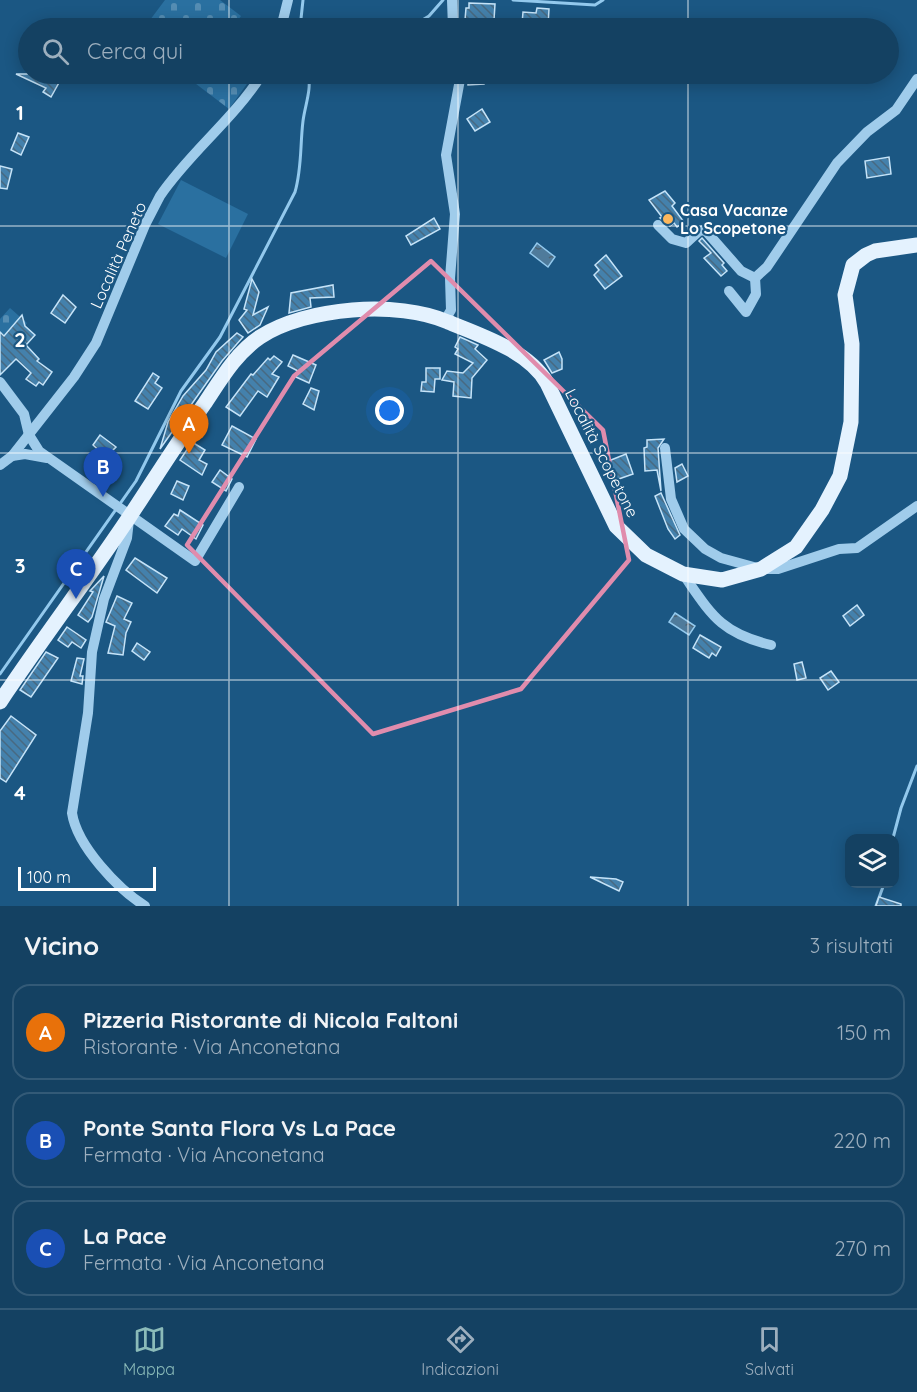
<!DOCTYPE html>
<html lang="it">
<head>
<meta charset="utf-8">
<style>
  :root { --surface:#144162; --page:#214c6b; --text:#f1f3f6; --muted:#9dafbe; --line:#335a77; --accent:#8bbbb9 }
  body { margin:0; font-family:Quicksand,sans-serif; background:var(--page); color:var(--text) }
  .controls { position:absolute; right:18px; bottom:18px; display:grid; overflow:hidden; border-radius:12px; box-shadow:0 3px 15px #0003 }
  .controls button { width:54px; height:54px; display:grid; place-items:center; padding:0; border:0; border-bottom:2px solid var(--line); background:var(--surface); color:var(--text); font:30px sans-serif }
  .scale { position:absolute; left:18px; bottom:15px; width:138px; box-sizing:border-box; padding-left:6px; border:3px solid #fff; border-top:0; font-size:16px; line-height:21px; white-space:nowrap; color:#fff; -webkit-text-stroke:4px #1b5783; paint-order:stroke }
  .you { position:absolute; left:390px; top:411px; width:21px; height:21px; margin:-15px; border:4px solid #fff; border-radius:50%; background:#1a73e8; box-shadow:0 0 0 9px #1a73e833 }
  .badge { display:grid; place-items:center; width:39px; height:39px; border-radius:50%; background:var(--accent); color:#fff; font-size:20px; font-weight:700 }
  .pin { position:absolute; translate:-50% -50px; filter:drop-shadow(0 2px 3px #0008) }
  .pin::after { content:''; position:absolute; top:32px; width:21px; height:18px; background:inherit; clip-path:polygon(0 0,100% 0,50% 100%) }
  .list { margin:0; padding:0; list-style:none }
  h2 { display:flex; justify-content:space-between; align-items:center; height:78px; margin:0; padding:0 24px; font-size:26px }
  h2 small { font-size:20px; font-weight:400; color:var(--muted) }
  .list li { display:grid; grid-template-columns:39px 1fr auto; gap:18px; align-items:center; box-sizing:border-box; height:96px; margin:0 12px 12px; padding:0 12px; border:2px solid var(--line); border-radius:18px }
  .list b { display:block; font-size:22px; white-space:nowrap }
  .list p { margin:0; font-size:20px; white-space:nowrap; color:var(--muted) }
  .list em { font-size:20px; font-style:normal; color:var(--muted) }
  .icon { flex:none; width:33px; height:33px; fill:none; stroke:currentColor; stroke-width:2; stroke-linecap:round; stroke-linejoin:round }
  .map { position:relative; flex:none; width:917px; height:906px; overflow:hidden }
  .search { position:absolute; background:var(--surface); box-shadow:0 3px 15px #0003; left:18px; right:18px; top:18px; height:66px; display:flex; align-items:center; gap:15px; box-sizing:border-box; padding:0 21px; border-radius:33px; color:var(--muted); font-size:22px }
  .sheet { height:402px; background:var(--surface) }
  nav { display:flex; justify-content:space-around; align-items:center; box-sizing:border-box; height:84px; border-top:2px solid var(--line); background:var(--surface); font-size:16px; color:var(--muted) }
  nav a { display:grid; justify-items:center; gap:3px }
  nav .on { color:var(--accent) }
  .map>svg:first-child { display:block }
  .cemetery { fill:url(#cemetery-stones) }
  .green { fill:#2a70a0 }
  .water { fill:url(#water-ripples); stroke:#93c9ed; stroke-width:1.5 }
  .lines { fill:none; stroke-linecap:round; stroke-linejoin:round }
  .stream { stroke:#93c9ed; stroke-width:3 }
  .building { fill:url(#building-back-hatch); stroke:#c5e3f8; stroke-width:1.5 }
  .minor { stroke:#a0cceb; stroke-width:10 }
  .major { stroke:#e4f2fe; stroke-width:15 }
  .marked { fill:none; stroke:#e08cad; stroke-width:4.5; stroke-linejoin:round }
  .grid { fill:none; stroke:#fff; stroke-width:1.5; stroke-opacity:0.55 }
  .poi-dot { fill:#fcb75d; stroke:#1b5783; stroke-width:2 }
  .labels { text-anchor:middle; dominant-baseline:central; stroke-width:4.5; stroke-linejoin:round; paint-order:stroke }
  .poi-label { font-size:16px; font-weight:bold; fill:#fff; stroke:#1b5783; text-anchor:start }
  .street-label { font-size:16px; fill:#fff; stroke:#1b5783 }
  .grid-label { font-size:20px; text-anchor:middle; font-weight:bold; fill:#fff; stroke:#1b5783; stroke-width:4.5; stroke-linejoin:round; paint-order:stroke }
</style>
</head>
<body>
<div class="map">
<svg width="917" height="906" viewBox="0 0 917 906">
  <defs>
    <pattern id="cemetery-stones" width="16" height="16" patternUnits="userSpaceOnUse" patternTransform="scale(1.5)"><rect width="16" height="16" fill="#2a70a0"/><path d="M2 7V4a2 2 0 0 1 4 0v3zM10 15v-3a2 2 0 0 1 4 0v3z" fill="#558db3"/></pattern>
    <pattern id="water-ripples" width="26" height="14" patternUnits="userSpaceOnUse" patternTransform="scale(1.5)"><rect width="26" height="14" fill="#4f7b9b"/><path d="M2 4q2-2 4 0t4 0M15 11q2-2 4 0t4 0" fill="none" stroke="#4e6474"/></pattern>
    <pattern id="building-back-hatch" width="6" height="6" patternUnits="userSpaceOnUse" patternTransform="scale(1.5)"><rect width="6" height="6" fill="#4481ac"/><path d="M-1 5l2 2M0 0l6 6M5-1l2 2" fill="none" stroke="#486981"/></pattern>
  </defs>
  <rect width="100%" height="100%" fill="#1b5783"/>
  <g class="cemetery">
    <polygon points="165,0 220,0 241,16 232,28 144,28"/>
    <polygon points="183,74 254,74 229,109"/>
    <polygon points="10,308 27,323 11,341 2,333 0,334 0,319"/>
  </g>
  <polygon class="green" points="181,180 248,214 226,258 158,224"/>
  <g class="water">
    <polygon points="537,243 555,257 548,267 530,253"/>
    <polygon points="675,613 695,626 689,635 669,622"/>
  </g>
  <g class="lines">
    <g class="stream">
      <polyline points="513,0 595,5 603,0"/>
      <polyline points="300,28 303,0"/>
      <polyline points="409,28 429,16 443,0"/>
      <path d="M 0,674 L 136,481 L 181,391 L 220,337 L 295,192 C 302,168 300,145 303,121 C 305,105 312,89 308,74"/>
      <polyline points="893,838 901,808 917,766"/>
      <polyline points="876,906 884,884"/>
    </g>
  </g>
  <g class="building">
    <polygon points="469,3 495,4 494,20 465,20 466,8 469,8"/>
    <polygon points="537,8 549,9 548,26 522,24 523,12 536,13"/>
    <polygon points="16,74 51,74 61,79 51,97 43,92 46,88"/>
    <polygon points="468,74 484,74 484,84 468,85"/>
    <polygon points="482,109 490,122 475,131 467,119"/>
    <polygon points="18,133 29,137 21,155 11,150"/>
    <polygon points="889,157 891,174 867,178 865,161"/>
    <polygon points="0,166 12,169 7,189 0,188"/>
    <polygon points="665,191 675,203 672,206 684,222 677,227 674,223 670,226 660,218 662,217 649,200"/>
    <polygon points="434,218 440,229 411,245 406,236"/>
    <polygon points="702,238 724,263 722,265 727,271 721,276 704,258 711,253 699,241"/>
    <polygon points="606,255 622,276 605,289 594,275 599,270 595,265"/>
    <polygon points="252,279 259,292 253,315 268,307 260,325 248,333 239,320 247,310 244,309"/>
    <polygon points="333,285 334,297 310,298 311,307 289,313 291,293"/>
    <polygon points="63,295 76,307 65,323 51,313"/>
    <polygon points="22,315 25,326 35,335 26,345 39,359 37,361 52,372 43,385 39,382 36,386 26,379 31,373 16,359 0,375 0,332 4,336"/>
    <polygon points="237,333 243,337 222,361 160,449 168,422 183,396 206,370 216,352"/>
    <polygon points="460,337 478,345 475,349 487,360 472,378 471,398 453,396 454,382 442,380 447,371 463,373 473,363 455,354 458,349 455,347"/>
    <polygon points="559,352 562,359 562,369 552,373 544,360"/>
    <polygon points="293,355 316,365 309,383 296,377 298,371 288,366"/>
    <polygon points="274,356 282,362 272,374 279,377 267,397 258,391 240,416 226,407 251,374 253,375 268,358 270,360"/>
    <polygon points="426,368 440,368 440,379 435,379 434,392 421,391 422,382 426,382"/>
    <polygon points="153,373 159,377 155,383 162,388 148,409 135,401"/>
    <polygon points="311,388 319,391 314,410 303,404"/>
    <polygon points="232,426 256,439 247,457 222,445"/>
    <polygon points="100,435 116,447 106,457 93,445"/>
    <polygon points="664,439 658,448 661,491 657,470 645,471 644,448 647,447 647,440"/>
    <polygon points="192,442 205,450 199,460 207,464 202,475 180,460"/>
    <polygon points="626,454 633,474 613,481 606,462"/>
    <polygon points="682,464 688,476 677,482 675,468"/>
    <polygon points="220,470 232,479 226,491 212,482"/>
    <polygon points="177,481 189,486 183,500 171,494"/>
    <polygon points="661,493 680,535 675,539 668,529 655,496"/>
    <polygon points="180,510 203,525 196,539 182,529 178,535 165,526 174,514 178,516"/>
    <polygon points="135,558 167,578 157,593 126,570"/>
    <polygon points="104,576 92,617 88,622 78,615 93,592 90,591"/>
    <polygon points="117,596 132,603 124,619 131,622 126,633 123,655 108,653 115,626 106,622"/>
    <polygon points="857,605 864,615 850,626 843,616"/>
    <polygon points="67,627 86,640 81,648 72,642 68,647 58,640"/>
    <polygon points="700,635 721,647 716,656 712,653 709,658 693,648"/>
    <polygon points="137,643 150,652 144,660 132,651"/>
    <polygon points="46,652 58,658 31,697 20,690"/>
    <polygon points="77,658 84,659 80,676 83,676 82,684 71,681"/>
    <polygon points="802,662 806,678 797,680 794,664"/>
    <polygon points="831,671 839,682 828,690 820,678"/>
    <polygon points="11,716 36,735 6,782 0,778 0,731"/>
    <polygon points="590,877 616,879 623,882 619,891"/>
    <polygon points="879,897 901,904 901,906 876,906"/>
  </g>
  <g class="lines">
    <g class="minor">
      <polyline points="452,0 453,28"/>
      <polyline points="281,28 288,0"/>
      <polyline points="658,225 672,239 686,243 699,231 705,230 741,271 755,278 767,267 837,163 867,132 896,110 917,79"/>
      <polyline points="729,291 746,312 756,294 755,278"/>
      <polyline points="445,320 451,310 450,278 455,214 446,155 461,74"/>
      <polyline points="0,382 24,414 29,435 39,451 195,561 239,487"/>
      <polyline points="665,448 671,499 684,529 705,549 721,558 761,569 778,569 839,549 857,548 917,506"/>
      <polyline points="12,456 25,454 47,458"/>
      <path d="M 0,465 L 12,456 L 74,377 L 96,343 L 145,225 L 160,196 C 190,152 234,119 262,74"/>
      <path d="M 129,520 L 127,538 L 104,599 L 92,652 L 88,713 L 72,813 C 77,846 118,889 145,906"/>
      <path d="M 683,574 C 711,614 720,633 771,645"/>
    </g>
    <path class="major" d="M 0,702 C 42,639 88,579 130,516 C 155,478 179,440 205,403 C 221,379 236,353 260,337 C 306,307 398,300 448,322 C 480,335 529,351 547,383 L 616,526 L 646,555 L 683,574 L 722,580 L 761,569 L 796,547 L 822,510 L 840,476 L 851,422 L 852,344 L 845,295 L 853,265 L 866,255 L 875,251 L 917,245"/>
  </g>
  <path class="marked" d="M 431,261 L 603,430 L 629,560 L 521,689 L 373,734 L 187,545 L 294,376 Z"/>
  <path class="grid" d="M 229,0 L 229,28M 458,0 L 458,28M 688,0 L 688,28M 229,74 L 229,906M 458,74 L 458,906M 688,74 L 688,906M 0,226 L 917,226M 0,453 L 917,453M 0,680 L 917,680"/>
  <circle class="poi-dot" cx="668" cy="219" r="6"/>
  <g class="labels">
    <g class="poi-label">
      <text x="680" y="210">Casa Vacanze<tspan x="680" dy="18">Lo Scopetone</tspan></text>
    </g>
    <g class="street-label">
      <text transform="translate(118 255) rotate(-66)">Località Peneto</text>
      <text transform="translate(602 453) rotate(63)">Località Scopetone</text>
    </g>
  </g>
  <g class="grid-label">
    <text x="20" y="120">1</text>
    <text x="20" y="347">2</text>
    <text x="20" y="573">3</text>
    <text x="20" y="800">4</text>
  </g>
</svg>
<div class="controls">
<button><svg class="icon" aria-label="layers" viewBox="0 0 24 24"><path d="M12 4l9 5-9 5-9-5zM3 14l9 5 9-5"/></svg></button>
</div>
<div class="scale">100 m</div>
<div class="you"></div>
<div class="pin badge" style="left:189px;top:454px;background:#e8710a">A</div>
<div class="pin badge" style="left:103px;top:497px;background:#1a4fb4">B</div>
<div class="pin badge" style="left:76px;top:599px;background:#1a4fb4">C</div>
<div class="search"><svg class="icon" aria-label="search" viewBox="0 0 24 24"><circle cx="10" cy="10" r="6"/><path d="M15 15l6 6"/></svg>Cerca qui</div>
</div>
<section class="sheet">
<h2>Vicino<small>3 risultati</small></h2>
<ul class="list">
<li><span class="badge" style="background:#e8710a">A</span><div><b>Pizzeria Ristorante di Nicola Faltoni</b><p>Ristorante · Via Anconetana</p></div><em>150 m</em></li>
<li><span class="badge" style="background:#1a4fb4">B</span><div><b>Ponte Santa Flora Vs La Pace</b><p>Fermata · Via Anconetana</p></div><em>220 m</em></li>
<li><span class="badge" style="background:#1a4fb4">C</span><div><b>La Pace</b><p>Fermata · Via Anconetana</p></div><em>270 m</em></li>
</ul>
</section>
<nav>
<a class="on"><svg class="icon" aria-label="map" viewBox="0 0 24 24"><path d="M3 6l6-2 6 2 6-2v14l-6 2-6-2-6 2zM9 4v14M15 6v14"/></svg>Mappa</a>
<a><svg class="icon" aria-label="directions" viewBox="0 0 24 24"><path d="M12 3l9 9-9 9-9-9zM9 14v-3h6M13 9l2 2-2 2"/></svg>Indicazioni</a>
<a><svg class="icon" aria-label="saved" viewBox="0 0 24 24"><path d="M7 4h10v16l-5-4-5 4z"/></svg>Salvati</a>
</nav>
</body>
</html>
